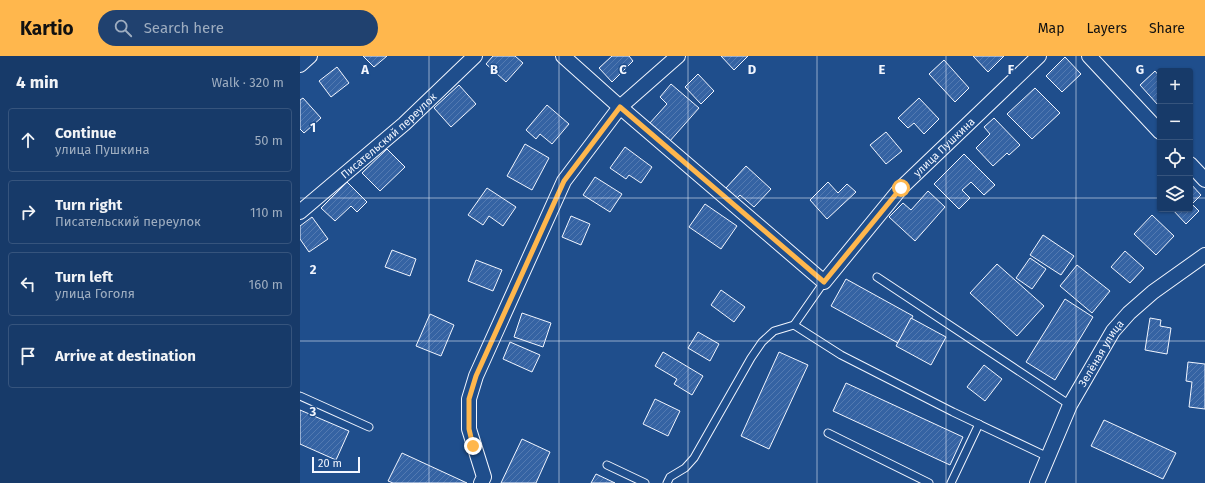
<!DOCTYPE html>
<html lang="en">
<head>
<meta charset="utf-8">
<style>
  :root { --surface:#173a69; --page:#20416f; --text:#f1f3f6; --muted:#9eadc0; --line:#36547d; --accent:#ffb74d }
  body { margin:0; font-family:"Fira Sans",sans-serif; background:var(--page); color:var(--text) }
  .controls { position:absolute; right:12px; top:12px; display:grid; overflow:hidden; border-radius:4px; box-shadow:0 1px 3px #0004 }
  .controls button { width:36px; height:36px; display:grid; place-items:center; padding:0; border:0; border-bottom:1px solid var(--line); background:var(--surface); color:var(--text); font:20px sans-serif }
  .scale { position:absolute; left:12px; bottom:10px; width:48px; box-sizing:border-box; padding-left:4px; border:2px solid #f2f6ff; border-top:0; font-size:11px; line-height:14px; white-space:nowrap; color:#f2f6ff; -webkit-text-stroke:3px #1f4e8c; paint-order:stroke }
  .stop { position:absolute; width:12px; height:12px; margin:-9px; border:3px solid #ffb74d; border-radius:50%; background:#fff }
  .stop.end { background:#ffb74d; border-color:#fff; box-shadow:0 1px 4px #0008 }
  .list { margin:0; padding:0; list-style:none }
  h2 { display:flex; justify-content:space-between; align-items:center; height:52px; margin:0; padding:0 16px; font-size:17px }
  h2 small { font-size:13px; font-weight:400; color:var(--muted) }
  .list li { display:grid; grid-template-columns:26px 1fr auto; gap:12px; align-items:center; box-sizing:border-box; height:64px; margin:0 8px 8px; padding:0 8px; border:1px solid var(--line); border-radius:4px }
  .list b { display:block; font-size:15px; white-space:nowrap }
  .list p { margin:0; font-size:13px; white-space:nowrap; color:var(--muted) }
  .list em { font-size:13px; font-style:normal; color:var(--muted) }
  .icon { flex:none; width:22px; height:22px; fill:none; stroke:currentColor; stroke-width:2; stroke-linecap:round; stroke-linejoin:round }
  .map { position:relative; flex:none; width:905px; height:427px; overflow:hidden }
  header { display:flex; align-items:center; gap:24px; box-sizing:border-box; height:56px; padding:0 20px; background:var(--accent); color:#111 }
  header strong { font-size:19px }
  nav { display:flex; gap:22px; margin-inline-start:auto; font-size:14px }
  .search { width:280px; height:36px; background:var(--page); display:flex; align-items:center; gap:10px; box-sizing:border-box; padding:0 14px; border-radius:22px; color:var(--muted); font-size:15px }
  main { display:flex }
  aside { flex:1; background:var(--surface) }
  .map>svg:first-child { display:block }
  .building { fill:url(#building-hatch); stroke:#f2f6ff }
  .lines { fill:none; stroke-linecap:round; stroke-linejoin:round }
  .service-casing { stroke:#f2f6ff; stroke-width:9 }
  .minor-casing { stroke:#f2f6ff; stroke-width:16 }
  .service { stroke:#1f4e8c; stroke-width:7 }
  .minor { stroke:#1f4e8c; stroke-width:14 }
  .route { stroke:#ffb74d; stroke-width:5 }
  .grid { fill:none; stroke:#f2f6ff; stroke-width:1; stroke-opacity:0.55 }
  .labels { text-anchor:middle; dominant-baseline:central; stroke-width:3; stroke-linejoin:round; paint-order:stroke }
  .street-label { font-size:11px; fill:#f2f6ff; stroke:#1f4e8c }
  .grid-label { font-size:13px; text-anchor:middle; font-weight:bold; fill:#f2f6ff; stroke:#1f4e8c; stroke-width:3; stroke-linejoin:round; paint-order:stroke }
</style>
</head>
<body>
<header>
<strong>Kartio</strong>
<div class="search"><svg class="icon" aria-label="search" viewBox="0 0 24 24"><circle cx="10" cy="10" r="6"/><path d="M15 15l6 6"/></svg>Search here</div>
<nav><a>Map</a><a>Layers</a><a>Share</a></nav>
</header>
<main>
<aside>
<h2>4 min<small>Walk · 320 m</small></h2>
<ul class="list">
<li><svg class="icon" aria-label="ahead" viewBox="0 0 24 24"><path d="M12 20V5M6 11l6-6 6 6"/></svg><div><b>Continue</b><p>улица Пушкина</p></div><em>50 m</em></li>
<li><svg class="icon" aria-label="right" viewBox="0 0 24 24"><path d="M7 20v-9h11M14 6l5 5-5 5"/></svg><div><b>Turn right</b><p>Писательский переулок</p></div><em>110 m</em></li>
<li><svg class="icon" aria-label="left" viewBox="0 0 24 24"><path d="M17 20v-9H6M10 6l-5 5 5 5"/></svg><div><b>Turn left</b><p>улица Гоголя</p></div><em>160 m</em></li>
<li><svg class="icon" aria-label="arrive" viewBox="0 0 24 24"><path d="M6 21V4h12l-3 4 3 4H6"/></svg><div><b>Arrive at destination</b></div></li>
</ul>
</aside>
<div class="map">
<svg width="905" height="427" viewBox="0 0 905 427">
  <defs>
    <pattern id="building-hatch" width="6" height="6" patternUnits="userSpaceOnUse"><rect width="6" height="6" fill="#3563a3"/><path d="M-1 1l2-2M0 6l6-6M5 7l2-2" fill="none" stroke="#537ab1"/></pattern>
  </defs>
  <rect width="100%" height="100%" fill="#1f4e8c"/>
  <g class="building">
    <polygon points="63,0 87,0 74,11"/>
    <polygon points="193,0 215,0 223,7 206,26 186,8"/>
    <polygon points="312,0 329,0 333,5 312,26 299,12"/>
    <polygon points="421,0 448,0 434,14"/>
    <polygon points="673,0 704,0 688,16"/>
    <polygon points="765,1 781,18 762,36 746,20"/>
    <polygon points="644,4 669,32 655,46 629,18"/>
    <polygon points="37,11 49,27 31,41 19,25"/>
    <polygon points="855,15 860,21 860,47 858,49 840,29"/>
    <polygon points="398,18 414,35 401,48 385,31"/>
    <polygon points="371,28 399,52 369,86 349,68 367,48 360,41"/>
    <polygon points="159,29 176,48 151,71 134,52"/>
    <polygon points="735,32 760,57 732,83 707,58"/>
    <polygon points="3,42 21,62 4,77 0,73 0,44"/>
    <polygon points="619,42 639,63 624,78 614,67 608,72 598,62"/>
    <polygon points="247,49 269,68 252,88 240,78 236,83 226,74"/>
    <polygon points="694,62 720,89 709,99 707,97 693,110 676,92 690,78 684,71"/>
    <polygon points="586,76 602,95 586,108 570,89"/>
    <polygon points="225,88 249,102 232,134 207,120"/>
    <polygon points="325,91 352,111 341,127 329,119 326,123 310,112"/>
    <polygon points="87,93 105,111 80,135 62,117"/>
    <polygon points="664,98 695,129 684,139 671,126 662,134 670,142 659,153 634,128"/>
    <polygon points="446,110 471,133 454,151 440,139 437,142 426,132"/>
    <polygon points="295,121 322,138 310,156 283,139"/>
    <polygon points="47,126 67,146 57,156 51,150 35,165 21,152"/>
    <polygon points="528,126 538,137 547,128 556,136 527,163 510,144"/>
    <polygon points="890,127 901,139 892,148 899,155 886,168 872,153 890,153"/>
    <polygon points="187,132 216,151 203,170 189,160 183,169 168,159"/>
    <polygon points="628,135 645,151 615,185 589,161 603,147 611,154"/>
    <polygon points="405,148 437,170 421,193 389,171"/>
    <polygon points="852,159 874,180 856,199 834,178"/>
    <polygon points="271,160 290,168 281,189 262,181"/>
    <polygon points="12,161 28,183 9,196 0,183 0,170"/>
    <polygon points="743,179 774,200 761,219 730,199"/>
    <polygon points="92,194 116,203 110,220 85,211"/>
    <polygon points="825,195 844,212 830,227 811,211"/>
    <polygon points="730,202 746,213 732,233 716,222"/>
    <polygon points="176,204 202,214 193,235 168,225"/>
    <polygon points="697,208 744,250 717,280 670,237"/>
    <polygon points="777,209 810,235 792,257 760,230"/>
    <polygon points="546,223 613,260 598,287 531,250"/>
    <polygon points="421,234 445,251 434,266 411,249"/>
    <polygon points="765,243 793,261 755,324 726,306"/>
    <polygon points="222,257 251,267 243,291 214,281"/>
    <polygon points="130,258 154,269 141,300 116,290"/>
    <polygon points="611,262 646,281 631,309 596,290"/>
    <polygon points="850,262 861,264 860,270 871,272 867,298 845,294"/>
    <polygon points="398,276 419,288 410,305 388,292"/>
    <polygon points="210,286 240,299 232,316 203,303"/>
    <polygon points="363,296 403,320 392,339 374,328 377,323 355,310"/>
    <polygon points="479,296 508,309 469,393 441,380"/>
    <polygon points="888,306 905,308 905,353 889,351 892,326 886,325"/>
    <polygon points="684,309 702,323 685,345 667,331"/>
    <polygon points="546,327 663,381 650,409 533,355"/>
    <polygon points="355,343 380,355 368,380 343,368"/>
    <polygon points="0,354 49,375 36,404 0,388"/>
    <polygon points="804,364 876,397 863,423 791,390"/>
    <polygon points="222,383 250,396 236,427 201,427"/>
    <polygon points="102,397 167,427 93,427 88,425"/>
    <polygon points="296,418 315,427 291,427"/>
  </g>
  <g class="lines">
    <g class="service-casing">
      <g id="service">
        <polyline points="577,221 770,349"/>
        <polyline points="494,269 541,299 653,356 748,401"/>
        <polyline points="0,340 69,371"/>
        <polyline points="528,377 629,427"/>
        <polyline points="307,409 345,427"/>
        <polyline points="367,427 370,421 385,412 394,402 451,302 462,286 474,275 494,269 524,226"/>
        <polyline points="651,427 679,368"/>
      </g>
    </g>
    <g class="minor-casing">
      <g id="minor">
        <path id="s1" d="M 263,0 L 320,51 L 524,226 L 601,132 L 739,0"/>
        <polyline points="789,0 860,76"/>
        <polyline points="0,9 10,0"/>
        <polyline points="890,108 905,124"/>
        <path id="s2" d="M 0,156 L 104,68 L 175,0"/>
        <polyline points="181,427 184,421 169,373 169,343 176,320 264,125 320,51 378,0"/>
        <path id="s3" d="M 737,427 L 770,349 L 813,275 L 829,257 L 853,236 L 905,199"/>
      </g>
    </g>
    <use href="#service" class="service"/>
    <use href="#minor" class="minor"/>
  </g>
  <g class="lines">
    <polyline class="route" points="173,390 169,373 169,343 176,320 264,125 320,51 524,226 601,132"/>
  </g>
  <path class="grid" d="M 129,0 L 129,427M 259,0 L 259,427M 388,0 L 388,427M 517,0 L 517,427M 646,0 L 646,427M 776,0 L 776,427M 0,142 L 860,142M 890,142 L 905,142M 0,285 L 905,285"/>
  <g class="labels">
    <g class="street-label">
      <text stroke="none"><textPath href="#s2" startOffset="117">Писательский переулок</textPath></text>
      <text stroke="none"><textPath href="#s1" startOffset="526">улица Пушкина</textPath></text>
      <text stroke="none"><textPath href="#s3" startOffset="145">Зелёная улица</textPath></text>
    </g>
  </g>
  <g class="grid-label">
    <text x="65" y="18">A</text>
    <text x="194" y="18">B</text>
    <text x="323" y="18">C</text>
    <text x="452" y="18">D</text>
    <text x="582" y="18">E</text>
    <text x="711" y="18">F</text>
    <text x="840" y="18">G</text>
    <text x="13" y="76">1</text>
    <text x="13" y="218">2</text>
    <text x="13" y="360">3</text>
  </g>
</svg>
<div class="controls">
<button>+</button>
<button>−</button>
<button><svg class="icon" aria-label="locate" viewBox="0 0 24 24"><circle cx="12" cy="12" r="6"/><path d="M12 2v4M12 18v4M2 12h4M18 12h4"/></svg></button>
<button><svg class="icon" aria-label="layers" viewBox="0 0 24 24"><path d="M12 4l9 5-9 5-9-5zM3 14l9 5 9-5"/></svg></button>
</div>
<div class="scale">20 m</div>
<div class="stop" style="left:601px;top:132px"></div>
<div class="stop end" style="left:173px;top:390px"></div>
</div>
</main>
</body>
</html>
